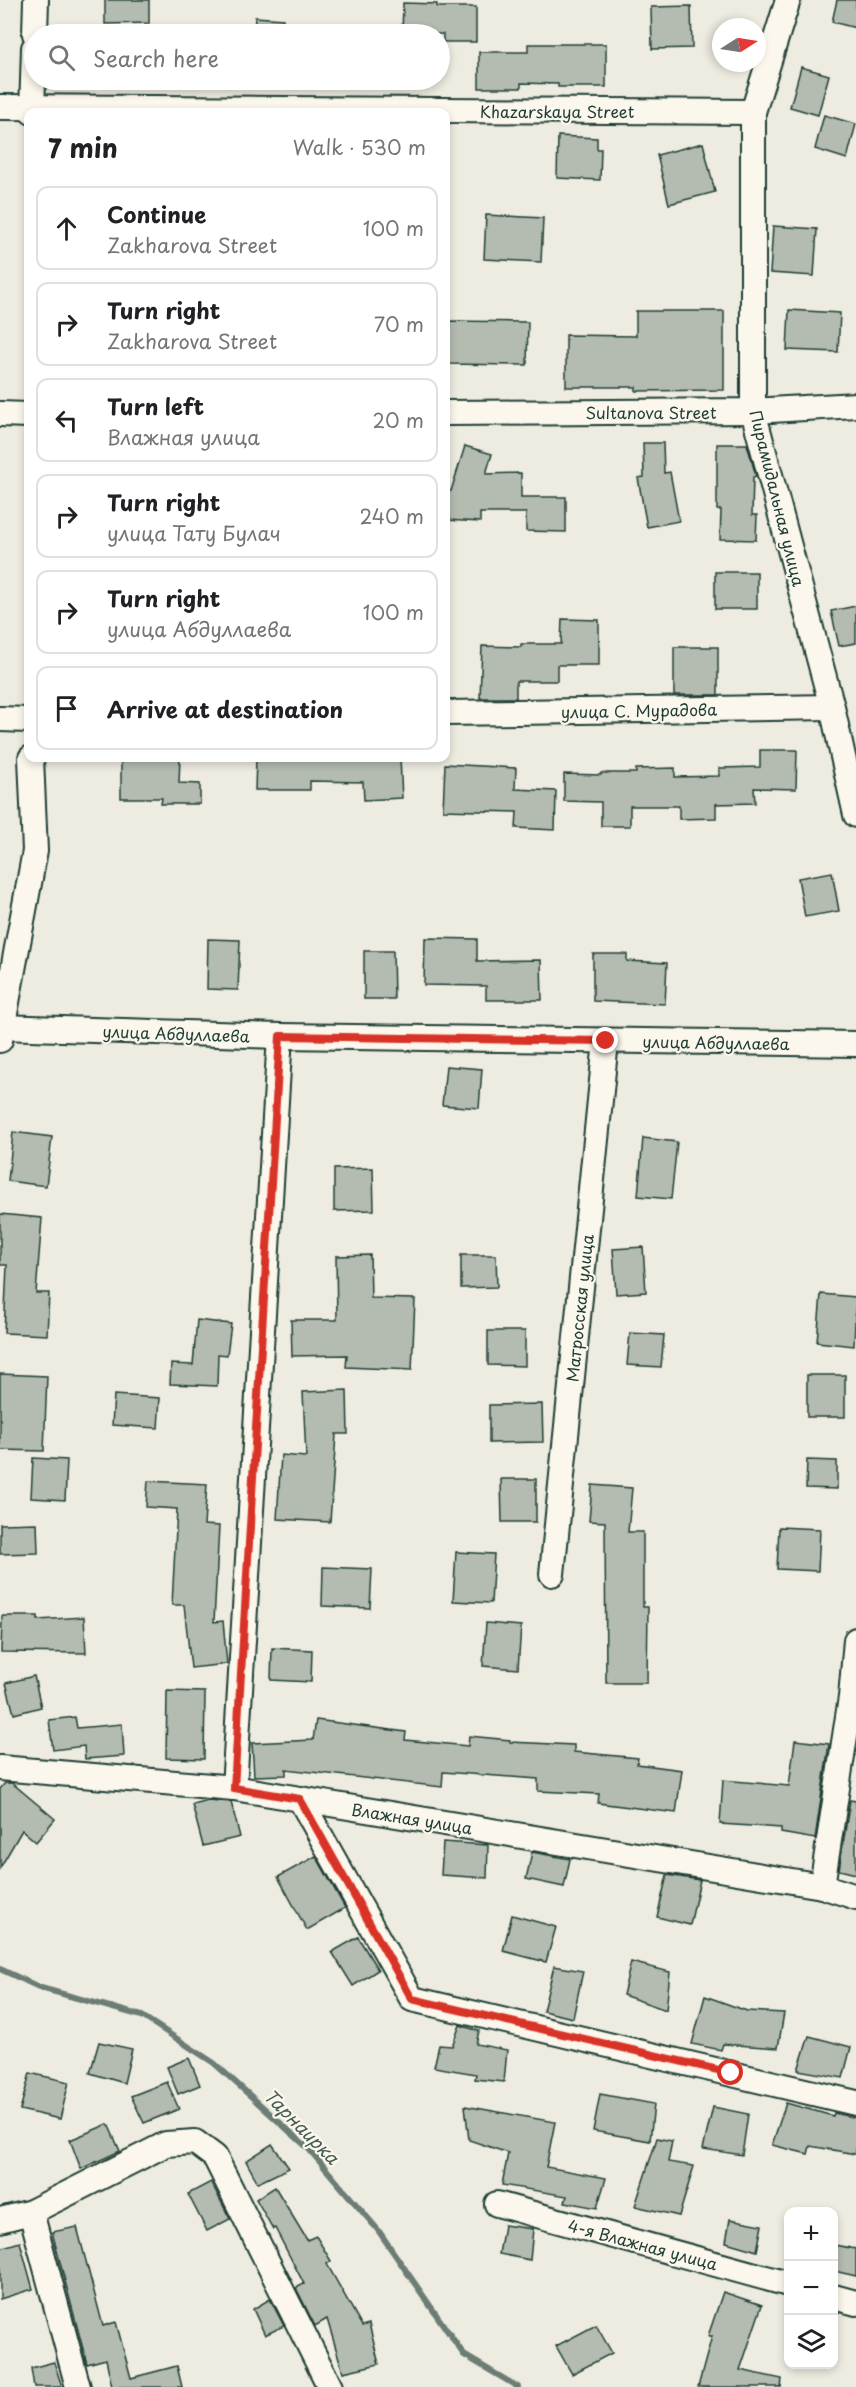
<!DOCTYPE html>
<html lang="en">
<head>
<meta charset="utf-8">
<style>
  :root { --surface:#fff; --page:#f6f6f6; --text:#202124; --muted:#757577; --line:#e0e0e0 }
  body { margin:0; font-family:"Playpen Sans",sans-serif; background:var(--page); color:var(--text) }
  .controls { position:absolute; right:18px; bottom:18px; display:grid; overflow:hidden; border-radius:12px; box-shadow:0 3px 9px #0003 }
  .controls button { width:54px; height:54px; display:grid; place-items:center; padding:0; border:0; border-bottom:2px solid var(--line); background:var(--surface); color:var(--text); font:30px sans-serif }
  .compass { position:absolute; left:712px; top:18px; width:54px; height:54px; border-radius:50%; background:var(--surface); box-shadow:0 3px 9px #0003; rotate:78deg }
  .stop { position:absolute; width:18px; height:18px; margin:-14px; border:4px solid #d93025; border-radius:50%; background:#fff }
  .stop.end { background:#d93025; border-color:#fff; box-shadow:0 2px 6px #0008 }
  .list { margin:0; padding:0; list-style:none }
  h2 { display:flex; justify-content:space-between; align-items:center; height:78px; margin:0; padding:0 24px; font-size:26px }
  h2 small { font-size:20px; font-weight:400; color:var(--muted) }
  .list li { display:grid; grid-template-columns:39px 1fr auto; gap:18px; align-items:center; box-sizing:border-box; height:84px; margin:0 12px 12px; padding:0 12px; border:2px solid var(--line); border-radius:12px }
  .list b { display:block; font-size:22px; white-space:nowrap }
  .list p { margin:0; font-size:20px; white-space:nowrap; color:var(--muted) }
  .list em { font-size:20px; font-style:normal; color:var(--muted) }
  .icon { flex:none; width:33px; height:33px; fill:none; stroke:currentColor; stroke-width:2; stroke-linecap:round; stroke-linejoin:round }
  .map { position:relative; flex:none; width:856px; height:2387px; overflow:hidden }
  .search { position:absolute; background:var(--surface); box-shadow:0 3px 9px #0003; left:24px; top:24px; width:426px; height:66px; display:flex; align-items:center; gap:15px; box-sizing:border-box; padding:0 21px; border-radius:33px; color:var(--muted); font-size:22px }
  .panel { position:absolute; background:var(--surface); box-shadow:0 3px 9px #0003; left:24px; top:108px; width:426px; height:654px; border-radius:12px }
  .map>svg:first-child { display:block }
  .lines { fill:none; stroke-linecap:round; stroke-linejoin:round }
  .stream { stroke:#6c7d74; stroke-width:6 }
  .building { fill:#b4bbb0; stroke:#1f3d34; stroke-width:1.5 }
  .street-casing { stroke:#1f3d34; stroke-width:28 }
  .street { stroke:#fbf7ec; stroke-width:24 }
  .route { stroke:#d93025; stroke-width:8 }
  .labels { text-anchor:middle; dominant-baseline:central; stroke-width:4.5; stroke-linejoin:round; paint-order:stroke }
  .street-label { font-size:16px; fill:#1f3d34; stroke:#fbf7ec }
  .water-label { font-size:18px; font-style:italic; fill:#455d54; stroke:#fbf7ec }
</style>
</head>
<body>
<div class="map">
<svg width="856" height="2387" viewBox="0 0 856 2387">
  <rect width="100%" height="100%" fill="#eeece1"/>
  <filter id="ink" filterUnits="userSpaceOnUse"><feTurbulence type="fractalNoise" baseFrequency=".0167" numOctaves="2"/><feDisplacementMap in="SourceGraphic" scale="12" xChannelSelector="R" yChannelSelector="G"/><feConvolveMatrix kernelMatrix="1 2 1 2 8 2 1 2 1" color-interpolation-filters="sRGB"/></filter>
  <g filter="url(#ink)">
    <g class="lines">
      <polyline class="stream" points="0,1969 41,1988 142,2016 214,2063 308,2148 378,2230 464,2355 518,2387"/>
    </g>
    <g class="building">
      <polygon points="105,0 149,0 149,23 105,24"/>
      <polygon points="837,0 856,0 856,28 832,22"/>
      <polygon points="403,3 437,4 437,7 476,7 476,42 443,42 443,34 402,34"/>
      <polygon points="691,6 692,48 652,49 651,7"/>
      <polygon points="255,17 283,19 282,34 254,34"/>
      <polygon points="528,44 606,44 606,87 558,87 558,84 521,83 521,88 479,88 479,52 528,52"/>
      <polygon points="801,67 829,75 818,115 790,107"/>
      <polygon points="824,115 856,124 847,159 815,149"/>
      <polygon points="558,136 597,138 597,149 601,149 600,180 557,178"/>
      <polygon points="703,143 715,192 669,204 657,155"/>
      <polygon points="486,215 543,218 541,262 484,259"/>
      <polygon points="773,226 817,229 814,276 770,273"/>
      <polygon points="789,310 840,313 838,352 787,350"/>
      <polygon points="636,311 724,311 724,390 636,391 636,387 566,387 566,335 636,336"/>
      <polygon points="446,321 528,322 527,365 446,364"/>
      <polygon points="643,443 663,443 664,473 670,472 679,521 647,527 638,478 644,477"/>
      <polygon points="717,444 747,444 756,476 753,477 752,515 757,515 756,540 720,539 721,510 717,510"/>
      <polygon points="465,446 492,454 486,474 521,473 521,497 566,497 566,532 526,531 526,513 480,513 480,522 446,520 446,491 451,491"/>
      <rect x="715" y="572" width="42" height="37"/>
      <polygon points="856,606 856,643 839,646 831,611"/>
      <polygon points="562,619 599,620 599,665 557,665 557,681 516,681 516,698 480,698 482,646 521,647 521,644 561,644"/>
      <rect x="674" y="647" width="44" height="48"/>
      <polygon points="760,750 797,750 796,789 754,788 755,803 716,804 716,818 679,819 679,806 630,806 630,826 601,826 601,802 564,801 564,774 601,775 601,773 636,773 636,769 675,768 675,777 719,776 719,768 760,767"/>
      <polygon points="121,758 180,758 179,783 200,784 200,804 161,804 162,798 121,798"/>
      <polygon points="256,758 400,758 402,798 364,800 363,782 310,781 310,790 255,790"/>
      <polygon points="445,764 516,768 515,789 556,791 555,830 516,828 517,812 443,810"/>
      <polygon points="832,872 839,911 805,917 798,878"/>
      <polygon points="425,938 477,939 477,961 541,960 542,1000 486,1000 486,986 424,985"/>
      <polygon points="208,939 240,940 238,990 207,989"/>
      <polygon points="364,951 393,951 394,999 364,999"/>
      <polygon points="593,954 627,954 627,961 667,963 665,1004 593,1001"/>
      <polygon points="446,1066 482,1069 479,1108 442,1105"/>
      <polygon points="13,1132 52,1137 46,1186 8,1181"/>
      <polygon points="643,1138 677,1142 671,1199 638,1196"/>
      <polygon points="373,1168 374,1210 334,1211 334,1169"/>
      <polygon points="0,1214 42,1218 36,1293 49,1293 47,1335 4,1333 7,1265 0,1265"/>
      <polygon points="643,1247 646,1292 616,1294 613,1249"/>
      <polygon points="370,1255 371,1298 415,1299 412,1370 346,1367 347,1355 292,1356 291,1320 337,1320 336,1256"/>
      <polygon points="461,1255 496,1255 497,1287 461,1288"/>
      <polygon points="821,1294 856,1297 854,1346 817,1342"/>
      <polygon points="197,1320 231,1324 227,1355 218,1354 217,1386 170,1384 171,1364 193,1365"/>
      <polygon points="488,1331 525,1331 525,1366 488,1365"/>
      <polygon points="630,1333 664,1335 661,1367 627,1365"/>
      <polygon points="0,1374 47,1376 44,1451 0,1450"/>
      <rect x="807" y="1375" width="38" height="42"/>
      <polygon points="347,1390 348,1434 336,1434 330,1522 277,1519 281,1455 306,1457 303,1392"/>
      <polygon points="114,1395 160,1398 158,1428 112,1425"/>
      <polygon points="542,1404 543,1442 489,1443 489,1405"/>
      <polygon points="33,1458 67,1460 65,1500 31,1498"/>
      <polygon points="807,1460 837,1461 837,1489 806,1488"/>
      <polygon points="501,1479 536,1479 536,1522 502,1522"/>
      <polygon points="148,1481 207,1484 204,1525 219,1526 214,1622 223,1621 227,1664 191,1668 184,1605 172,1605 177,1509 146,1507"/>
      <polygon points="592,1485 632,1488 628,1532 643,1532 643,1607 648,1607 647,1683 606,1683 605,1522 589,1521"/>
      <polygon points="37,1523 38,1553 0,1554 0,1524"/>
      <polygon points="779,1527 820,1529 818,1571 777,1569"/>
      <polygon points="456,1552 494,1554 491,1603 453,1601"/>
      <polygon points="323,1567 372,1569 370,1608 322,1606"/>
      <polygon points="2,1616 38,1616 38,1620 84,1617 86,1653 1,1652"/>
      <polygon points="486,1623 521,1626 518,1669 483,1666"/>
      <polygon points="272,1648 312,1650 311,1682 271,1680"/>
      <polygon points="34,1676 41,1707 14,1714 6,1683"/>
      <polygon points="167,1691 205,1692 204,1759 166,1758"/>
      <polygon points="75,1717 77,1728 122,1724 124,1756 85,1759 84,1746 53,1750 49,1720"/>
      <polygon points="316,1720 406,1732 405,1740 468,1746 469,1736 510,1740 510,1742 574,1745 574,1752 638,1758 637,1764 682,1770 676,1813 598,1803 599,1794 538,1791 538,1779 443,1772 442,1787 286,1769 286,1775 254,1776 252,1743 313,1740"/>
      <polygon points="795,1740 829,1744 815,1839 781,1833 781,1828 720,1824 723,1780 789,1786"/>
      <polygon points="5,1783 12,1783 55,1819 36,1842 22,1830 0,1868 0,1789"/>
      <polygon points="208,1800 231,1802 240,1837 203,1846 192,1804"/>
      <polygon points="850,1800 856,1801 856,1874 839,1870"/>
      <polygon points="443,1842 488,1845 487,1878 441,1875"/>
      <polygon points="532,1852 570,1859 564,1887 526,1879"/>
      <polygon points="316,1856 345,1908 307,1930 278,1877"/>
      <polygon points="667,1875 700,1880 690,1925 657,1917"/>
      <polygon points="512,1915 556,1927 546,1962 503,1951"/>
      <polygon points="358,1937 378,1970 353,1986 332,1952"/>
      <polygon points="631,1962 670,1972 666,2010 623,1995"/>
      <polygon points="554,1966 583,1971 573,2018 543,2011"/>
      <polygon points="705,1996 747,2011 784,2013 778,2048 723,2044 721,2050 692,2044"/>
      <polygon points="460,2025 479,2031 476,2044 507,2050 504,2082 475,2079 476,2074 434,2067 439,2045 452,2046"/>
      <polygon points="809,2036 851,2047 843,2078 798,2070"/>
      <polygon points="99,2042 132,2049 124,2083 90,2073"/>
      <polygon points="189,2058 200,2085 178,2094 167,2067"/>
      <polygon points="30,2073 69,2082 60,2119 20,2110"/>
      <polygon points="167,2082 179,2109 144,2123 131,2096"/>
      <polygon points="600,2094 654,2104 650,2141 593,2131"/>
      <polygon points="786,2103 833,2116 834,2113 856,2118 856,2154 810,2146 808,2154 772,2145"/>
      <polygon points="465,2106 555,2122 546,2167 606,2178 597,2208 565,2202 567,2196 502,2185 508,2153 469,2140"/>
      <polygon points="713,2107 748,2114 742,2155 703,2149"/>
      <polygon points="108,2124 120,2151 81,2169 70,2140"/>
      <polygon points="657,2138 672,2141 668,2162 694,2166 679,2216 635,2206"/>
      <polygon points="272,2144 289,2168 258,2183 246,2161"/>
      <polygon points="211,2182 230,2219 207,2231 188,2194"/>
      <polygon points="275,2187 307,2240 316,2236 331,2261 327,2264 362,2326 369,2324 379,2364 343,2372 327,2319 315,2326 296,2288 304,2284 275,2228 273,2229 256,2199"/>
      <polygon points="730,2219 762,2225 757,2251 726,2242"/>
      <polygon points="504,2225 533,2229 530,2260 499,2254"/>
      <polygon points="77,2227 103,2326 116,2322 131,2378 177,2366 182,2387 112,2387 106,2359 87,2364 52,2232"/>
      <polygon points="20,2242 33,2289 0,2299 0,2248"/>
      <polygon points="834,2245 856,2249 856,2276 834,2271"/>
      <polygon points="723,2292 762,2305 740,2370 782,2379 781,2387 698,2387 712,2336 708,2336"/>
      <polygon points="270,2299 284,2326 265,2335 253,2309"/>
      <polygon points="596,2325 612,2353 572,2374 556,2346"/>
      <polygon points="54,2362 62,2387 34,2387 31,2368"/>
    </g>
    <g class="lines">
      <g class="street-casing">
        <g id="street">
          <polyline points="788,0 753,112 753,411 832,707 856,815"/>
          <polyline points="35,34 36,0"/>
          <polyline points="0,107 753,112"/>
          <polyline points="32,112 34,48"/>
          <polyline points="446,413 753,411 856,405"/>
          <polyline points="0,414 28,415"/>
          <polyline points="446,713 832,707"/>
          <polyline points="0,719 28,720"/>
          <polyline points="0,1027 280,1036 856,1044"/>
          <polyline points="0,1040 35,851 31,758"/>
          <polyline points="552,1574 606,1041"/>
          <polyline points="0,1768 234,1788 822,1886 856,1897"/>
          <polyline points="234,1788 280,1036"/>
          <polyline points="300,1799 412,1999 856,2103"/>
          <polyline points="822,1886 851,1697 856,1640"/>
          <polyline points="497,2204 788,2284"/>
          <polyline points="31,2212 78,2387"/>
          <polyline points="0,2220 31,2212 166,2144 195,2142 215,2157 330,2387"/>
          <polyline points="834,2297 856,2303"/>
        </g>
      </g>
      <use href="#street" class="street"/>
    </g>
  </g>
  <g class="lines" filter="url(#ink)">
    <polyline class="route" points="606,1041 280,1036 234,1788 300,1799 412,1999 731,2073"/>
  </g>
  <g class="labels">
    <g class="street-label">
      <text x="557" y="111">Khazarskaya Street</text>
      <text x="651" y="412">Sultanova Street</text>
      <text transform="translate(778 498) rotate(76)">Пирамидальная улица</text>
      <text transform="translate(639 710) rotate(-1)">улица С. Мурадова</text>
      <text transform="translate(176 1033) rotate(2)">улица Абдуллаева</text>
      <text transform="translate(716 1042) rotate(1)">улица Абдуллаева</text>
      <text transform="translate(579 1308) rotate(-84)">Матросская улица</text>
      <text transform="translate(412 1818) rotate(9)">Влажная улица</text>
      <text transform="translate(643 2244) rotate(15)">4-я Влажная улица</text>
    </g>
    <g class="water-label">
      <text transform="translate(302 2126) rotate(45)">Тарнаирка</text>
    </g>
  </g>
</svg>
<div class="controls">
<button>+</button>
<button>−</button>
<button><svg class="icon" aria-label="layers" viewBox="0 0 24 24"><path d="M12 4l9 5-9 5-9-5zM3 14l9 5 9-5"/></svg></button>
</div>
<svg class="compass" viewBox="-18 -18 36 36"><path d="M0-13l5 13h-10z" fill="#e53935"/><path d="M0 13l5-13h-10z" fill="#757577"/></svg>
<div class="stop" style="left:731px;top:2073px"></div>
<div class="stop end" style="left:606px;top:1041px"></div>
<div class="search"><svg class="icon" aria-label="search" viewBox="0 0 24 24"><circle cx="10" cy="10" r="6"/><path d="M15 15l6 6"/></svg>Search here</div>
<section class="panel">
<h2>7 min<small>Walk · 530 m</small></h2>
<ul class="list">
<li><svg class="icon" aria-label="ahead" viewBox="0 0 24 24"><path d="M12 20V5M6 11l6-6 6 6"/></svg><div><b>Continue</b><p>Zakharova Street</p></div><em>100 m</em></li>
<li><svg class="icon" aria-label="right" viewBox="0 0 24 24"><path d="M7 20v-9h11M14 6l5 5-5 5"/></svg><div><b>Turn right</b><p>Zakharova Street</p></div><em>70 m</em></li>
<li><svg class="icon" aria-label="left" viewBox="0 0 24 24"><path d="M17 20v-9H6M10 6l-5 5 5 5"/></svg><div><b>Turn left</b><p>Влажная улица</p></div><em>20 m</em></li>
<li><svg class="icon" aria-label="right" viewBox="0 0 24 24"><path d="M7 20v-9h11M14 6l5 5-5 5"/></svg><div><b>Turn right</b><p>улица Тату Булач</p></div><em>240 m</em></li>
<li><svg class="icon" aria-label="right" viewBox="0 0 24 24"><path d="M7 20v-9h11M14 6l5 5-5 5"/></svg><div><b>Turn right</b><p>улица Абдуллаева</p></div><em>100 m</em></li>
<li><svg class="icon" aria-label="arrive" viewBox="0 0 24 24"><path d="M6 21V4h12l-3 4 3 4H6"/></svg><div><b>Arrive at destination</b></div></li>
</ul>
</section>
</div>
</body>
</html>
